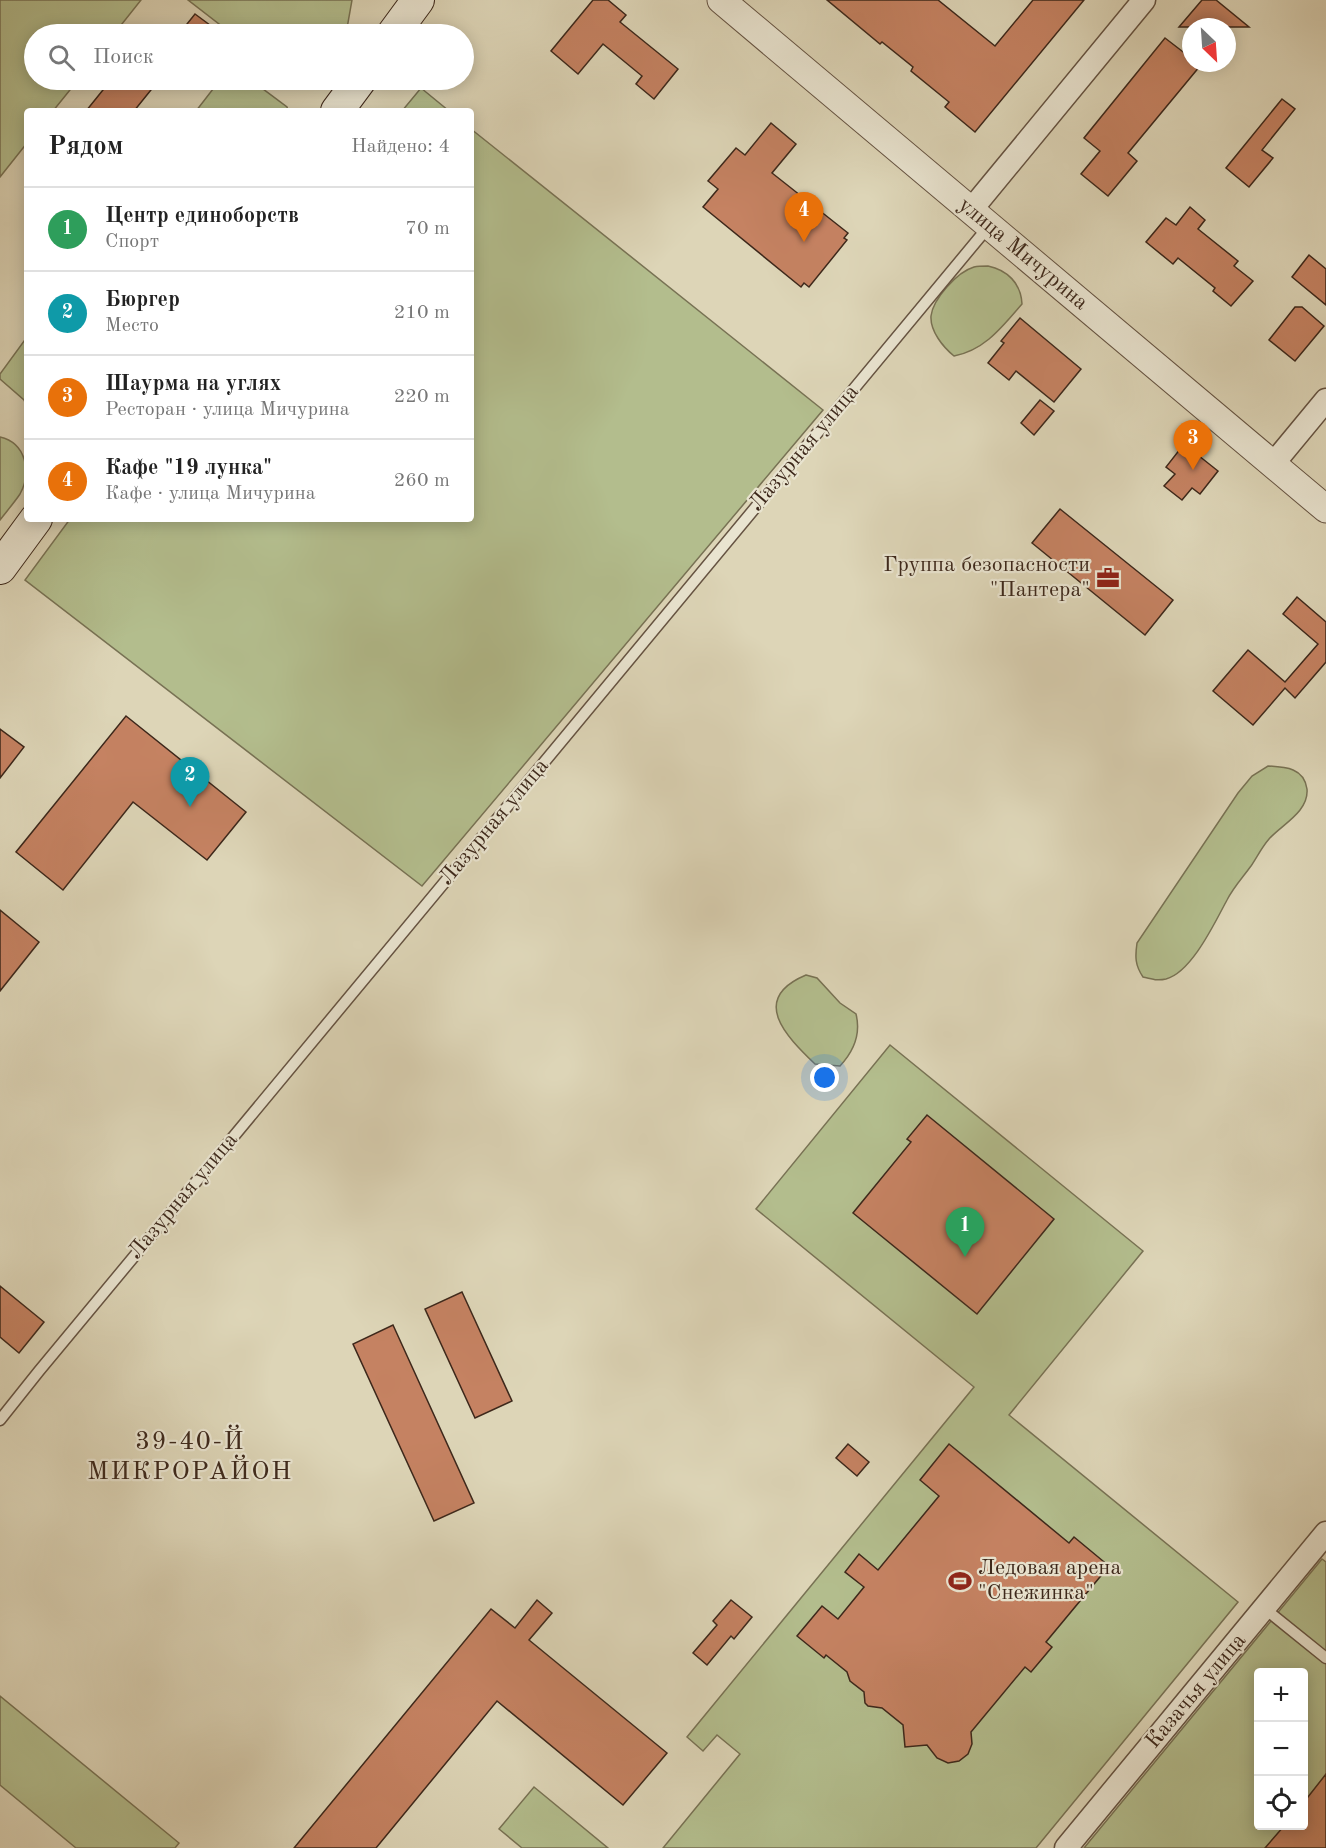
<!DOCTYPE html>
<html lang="ru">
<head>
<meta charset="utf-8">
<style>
  :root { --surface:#fff; --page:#f6f6f6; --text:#222; --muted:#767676; --line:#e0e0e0; --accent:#8f2418 }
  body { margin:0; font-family:"Old Standard TT",serif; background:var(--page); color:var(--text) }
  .controls { position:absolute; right:18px; bottom:18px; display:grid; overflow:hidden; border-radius:6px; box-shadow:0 3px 15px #0003 }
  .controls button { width:54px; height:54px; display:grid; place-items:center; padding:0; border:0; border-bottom:2px solid var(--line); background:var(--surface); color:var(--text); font:30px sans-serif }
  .compass { position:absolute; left:1182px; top:18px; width:54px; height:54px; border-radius:50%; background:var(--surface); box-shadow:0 3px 15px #0003; rotate:155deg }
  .you { position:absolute; left:825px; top:1078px; width:21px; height:21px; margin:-15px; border:4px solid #fff; border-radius:50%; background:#1a73e8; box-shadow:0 0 0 9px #1a73e833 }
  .badge { display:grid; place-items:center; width:39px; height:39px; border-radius:50%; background:var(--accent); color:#fff; font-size:20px; font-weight:700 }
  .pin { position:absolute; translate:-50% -50px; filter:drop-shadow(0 2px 3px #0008) }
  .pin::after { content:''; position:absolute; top:32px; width:21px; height:18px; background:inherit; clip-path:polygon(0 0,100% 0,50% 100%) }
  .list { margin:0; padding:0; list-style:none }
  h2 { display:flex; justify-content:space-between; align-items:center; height:78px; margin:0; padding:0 24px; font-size:26px }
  h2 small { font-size:20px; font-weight:400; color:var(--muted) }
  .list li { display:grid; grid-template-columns:39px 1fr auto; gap:18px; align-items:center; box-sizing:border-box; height:84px; padding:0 24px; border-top:2px solid var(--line) }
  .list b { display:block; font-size:22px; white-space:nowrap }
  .list p { margin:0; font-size:20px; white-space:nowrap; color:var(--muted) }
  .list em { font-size:20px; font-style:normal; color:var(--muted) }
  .icon { flex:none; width:33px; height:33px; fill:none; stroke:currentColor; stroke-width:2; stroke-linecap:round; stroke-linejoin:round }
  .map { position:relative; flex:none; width:1326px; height:1848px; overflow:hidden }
  .search { position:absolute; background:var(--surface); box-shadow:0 3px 15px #0003; left:24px; top:24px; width:450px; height:66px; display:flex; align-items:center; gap:15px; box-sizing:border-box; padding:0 21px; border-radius:33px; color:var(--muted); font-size:22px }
  .panel { position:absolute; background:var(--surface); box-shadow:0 3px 15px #0003; left:24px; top:108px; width:450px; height:414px; border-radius:6px }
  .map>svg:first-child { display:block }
  .green { fill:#b3bd8d; stroke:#787254; stroke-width:1.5; fill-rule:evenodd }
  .building { fill:#c58262; stroke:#3d281b; stroke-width:1.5 }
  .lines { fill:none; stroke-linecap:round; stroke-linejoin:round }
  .service-casing { stroke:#655342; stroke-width:13 }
  .minor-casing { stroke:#655342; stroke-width:25 }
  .tertiary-casing { stroke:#655342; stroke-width:29 }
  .secondary-casing { stroke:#3d281b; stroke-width:34 }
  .service { stroke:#e9e4d0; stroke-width:10 }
  .minor { stroke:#e9e4d0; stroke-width:22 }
  .tertiary { stroke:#e9e4d0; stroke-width:27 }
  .secondary { stroke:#e9e4d0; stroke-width:32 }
  .labels { text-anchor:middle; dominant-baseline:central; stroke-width:4.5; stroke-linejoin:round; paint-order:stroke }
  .street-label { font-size:22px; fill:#3d281b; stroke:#e9e4d0 }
  .poi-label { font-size:22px; fill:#3d281b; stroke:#e9e4d0; text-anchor:end }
  .quarter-label { font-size:26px; letter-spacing:1.5px; fill:#3d281b; stroke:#e9e4d0 }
</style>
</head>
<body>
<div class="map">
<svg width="1326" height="1848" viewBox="0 0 1326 1848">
  <rect width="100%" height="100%" fill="#ddd5b7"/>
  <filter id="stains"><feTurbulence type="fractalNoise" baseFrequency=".00333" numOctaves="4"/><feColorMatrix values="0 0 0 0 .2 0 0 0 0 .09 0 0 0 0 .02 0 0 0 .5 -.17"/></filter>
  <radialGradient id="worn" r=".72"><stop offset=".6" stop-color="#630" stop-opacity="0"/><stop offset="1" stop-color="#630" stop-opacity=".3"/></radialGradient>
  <g class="green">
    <polygon points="0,0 141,0 114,34 34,34 34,80 78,80 53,111 27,111 27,143 0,177"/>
    <polygon points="188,0 352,0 346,34 232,34"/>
    <polygon points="220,80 251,80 287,107 288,111 196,111"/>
    <polygon points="421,88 449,111 402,111"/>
    <polygon points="471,129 823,410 422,886 25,580 70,519 471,519"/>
    <path d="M 988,266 C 1007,270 1021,283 1022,304 C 1002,327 985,350 954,356 C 943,347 930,331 931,316 C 933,299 957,272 974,267 C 978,266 983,266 988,266 Z"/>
    <polygon points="27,337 27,407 24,400 0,379 0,374"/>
    <path d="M 0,437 C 26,443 32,472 20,494 C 14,503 6,512 0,520 Z"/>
    <path d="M 1268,766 C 1286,767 1304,768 1307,789 C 1309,812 1281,825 1269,839 C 1262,847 1257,857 1251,866 C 1243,877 1233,888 1227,900 C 1215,922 1192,972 1166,979 C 1157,981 1151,979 1143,977 C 1135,965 1135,957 1137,943 L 1238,793 L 1252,776 Z"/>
    <path d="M 806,975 L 817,978 L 840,1003 L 856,1014 C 861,1034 854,1051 840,1066 L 815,1064 C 786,1036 749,999 806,975 Z"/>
    <polygon points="890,1045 1143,1251 1009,1415 1238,1602 1036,1848 663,1848 740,1754 717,1735 703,1751 687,1737 974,1387 756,1209"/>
    <path d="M 1322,1559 L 1326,1562 L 1326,1848 L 1084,1848 ZM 1258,1672 L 1304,1672 L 1304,1826 L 1258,1826 Z"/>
    <polygon points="0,1696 179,1843 175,1848 76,1848 0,1785"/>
    <polygon points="534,1787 608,1848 522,1848 499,1829"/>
  </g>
  <g class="building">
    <polygon points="593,0 608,0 626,15 620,22 678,69 654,99 636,84 642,76 603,44 578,74 551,51"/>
    <polygon points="827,0 938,0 995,46 1033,0 1084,0 975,132 945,107 949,102 911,71 913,67 882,42 880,44"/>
    <polygon points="1202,0 1216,0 1249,27 1179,27"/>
    <polygon points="195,14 222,34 179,34"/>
    <polygon points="1165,38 1191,58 1191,63 1197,63 1200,66 1128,153 1137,161 1108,196 1081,174 1100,151 1084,138"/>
    <polygon points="111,80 159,80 134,111 86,111"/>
    <polygon points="1282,99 1295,109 1262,150 1273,158 1249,187 1226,168"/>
    <polygon points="771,123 796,144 772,173 848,233 844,238 847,240 809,287 804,283 801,287 703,207 718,189 708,181 736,148 745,155"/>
    <polygon points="1190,207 1205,220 1198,229 1238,261 1234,266 1253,281 1231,306 1213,291 1215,288 1178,258 1173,264 1146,242 1166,218 1176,225"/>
    <polygon points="1309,255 1326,269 1326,305 1292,277"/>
    <polygon points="1295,307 1302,307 1324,326 1295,361 1269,340"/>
    <polygon points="1020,318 1081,369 1054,402 1016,371 1009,380 988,363 1004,343 1001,341"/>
    <polygon points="1040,400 1054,411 1034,435 1021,423"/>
    <polygon points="1184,444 1218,471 1200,494 1192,488 1182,500 1164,486 1175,474 1166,467"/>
    <polygon points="1060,509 1173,600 1145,635 1032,543"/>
    <polygon points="1297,597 1326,622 1326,662 1295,698 1285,688 1253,725 1213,691 1248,650 1285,682 1318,644 1283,614"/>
    <polygon points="126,716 246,812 207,860 133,802 63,890 16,852"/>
    <polygon points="0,729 24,747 0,778"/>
    <polygon points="0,910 39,942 0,991"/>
    <polygon points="927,1115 1054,1219 977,1314 853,1213 911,1142 907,1139"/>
    <polygon points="0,1286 44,1322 19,1353 0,1337"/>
    <polygon points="462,1292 512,1401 475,1418 425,1309"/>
    <polygon points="393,1325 474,1503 434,1521 353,1344"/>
    <polygon points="848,1444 869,1462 857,1476 836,1458"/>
    <polygon points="949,1444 1069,1543 1074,1537 1109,1566 1046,1642 1052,1647 1031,1672 1025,1667 971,1732 972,1744 968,1754 959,1761 948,1763 937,1758 927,1745 905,1747 903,1725 882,1708 868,1706 865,1703 864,1692 850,1681 847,1672 826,1655 824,1658 797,1636 822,1606 838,1619 864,1587 845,1572 859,1554 878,1570 939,1496 920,1480"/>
    <polygon points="537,1600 552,1613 529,1640 667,1753 623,1805 497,1701 376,1848 294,1848 491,1609 515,1628"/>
    <polygon points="731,1600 752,1617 734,1639 731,1636 707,1665 693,1653 717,1625 713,1621"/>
    <polygon points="1326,1774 1326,1848 1265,1848 1284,1826 1304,1826 1304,1802"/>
  </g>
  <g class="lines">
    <g class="service-casing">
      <g id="service">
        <polyline points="0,1420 39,1371 989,226"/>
        <polyline points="1264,1608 1326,1658"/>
      </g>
    </g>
    <g class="minor-casing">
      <g id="minor">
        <polyline points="971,210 1144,0"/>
        <polyline points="1273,464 1326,400"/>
        <polyline points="1066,1848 1326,1533"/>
      </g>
    </g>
    <g class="tertiary-casing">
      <polyline id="tertiary" points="721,0 1326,509"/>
    </g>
    <g class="secondary-casing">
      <g id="secondary">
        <polyline points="393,34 418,0"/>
        <polyline points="337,111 360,80"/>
        <polyline points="0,568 36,519"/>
      </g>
    </g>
    <use href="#service" class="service"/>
    <use href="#minor" class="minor"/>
    <use href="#tertiary" class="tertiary"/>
    <use href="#secondary" class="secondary"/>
  </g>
  <defs>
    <g id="office-bare" transform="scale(1.8)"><path d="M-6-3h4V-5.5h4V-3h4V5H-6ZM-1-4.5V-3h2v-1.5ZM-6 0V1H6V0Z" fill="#8f2418" stroke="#e9e4d0" stroke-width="2.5" paint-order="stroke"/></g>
    <g id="stadium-bare" transform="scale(1.8)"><path d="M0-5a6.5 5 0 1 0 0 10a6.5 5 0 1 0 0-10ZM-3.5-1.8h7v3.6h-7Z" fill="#8f2418" stroke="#e9e4d0" stroke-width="2.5" paint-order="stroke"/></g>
  </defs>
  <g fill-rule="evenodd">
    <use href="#office-bare" x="1108" y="578"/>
    <use href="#stadium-bare" x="960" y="1581"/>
  </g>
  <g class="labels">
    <g class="street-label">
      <text transform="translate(1023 254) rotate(40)">улица Мичурина</text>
      <text transform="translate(804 448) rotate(-50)">Лазурная улица</text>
      <text transform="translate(494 822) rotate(-50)">Лазурная улица</text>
      <text transform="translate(183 1196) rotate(-50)">Лазурная улица</text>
      <text transform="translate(1196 1691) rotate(-50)">Казачья улица</text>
    </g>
    <g class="poi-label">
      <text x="1090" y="565">Группа безопасности<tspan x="1090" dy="25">"Пантера"</tspan></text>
      <text x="978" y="1568" text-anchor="start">Ледовая арена<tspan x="978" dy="25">"Снежинка"</tspan></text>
    </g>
    <g class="quarter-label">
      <text x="190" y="1442">39-40-Й<tspan x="190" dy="30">МИКРОРАЙОН</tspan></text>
    </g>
  </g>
  <rect width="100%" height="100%" filter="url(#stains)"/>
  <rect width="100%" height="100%" fill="url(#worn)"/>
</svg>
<div class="controls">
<button>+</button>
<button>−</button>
<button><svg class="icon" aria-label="locate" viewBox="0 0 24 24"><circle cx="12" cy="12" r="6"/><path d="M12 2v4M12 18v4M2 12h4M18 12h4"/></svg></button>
</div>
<svg class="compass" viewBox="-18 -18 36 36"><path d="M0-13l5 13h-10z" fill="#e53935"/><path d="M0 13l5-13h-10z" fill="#767676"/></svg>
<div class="you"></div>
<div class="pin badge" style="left:965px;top:1257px;background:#2e9e5b">1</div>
<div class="pin badge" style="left:190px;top:807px;background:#0f9aa8">2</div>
<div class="pin badge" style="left:1193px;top:470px;background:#e8710a">3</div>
<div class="pin badge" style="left:804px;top:242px;background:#e8710a">4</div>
<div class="search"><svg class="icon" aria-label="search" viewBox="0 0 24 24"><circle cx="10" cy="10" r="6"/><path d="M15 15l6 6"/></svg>Поиск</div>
<section class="panel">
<h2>Рядом<small>Найдено: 4</small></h2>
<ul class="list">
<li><span class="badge" style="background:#2e9e5b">1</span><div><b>Центр единоборств</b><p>Спорт</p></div><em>70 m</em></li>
<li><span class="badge" style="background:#0f9aa8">2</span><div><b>Бюргер</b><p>Место</p></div><em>210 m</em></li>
<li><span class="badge" style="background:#e8710a">3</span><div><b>Шаурма на углях</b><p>Ресторан · улица Мичурина</p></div><em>220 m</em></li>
<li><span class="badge" style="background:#e8710a">4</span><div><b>Кафе &quot;19 лунка&quot;</b><p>Кафе · улица Мичурина</p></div><em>260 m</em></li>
</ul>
</section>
</div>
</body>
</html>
